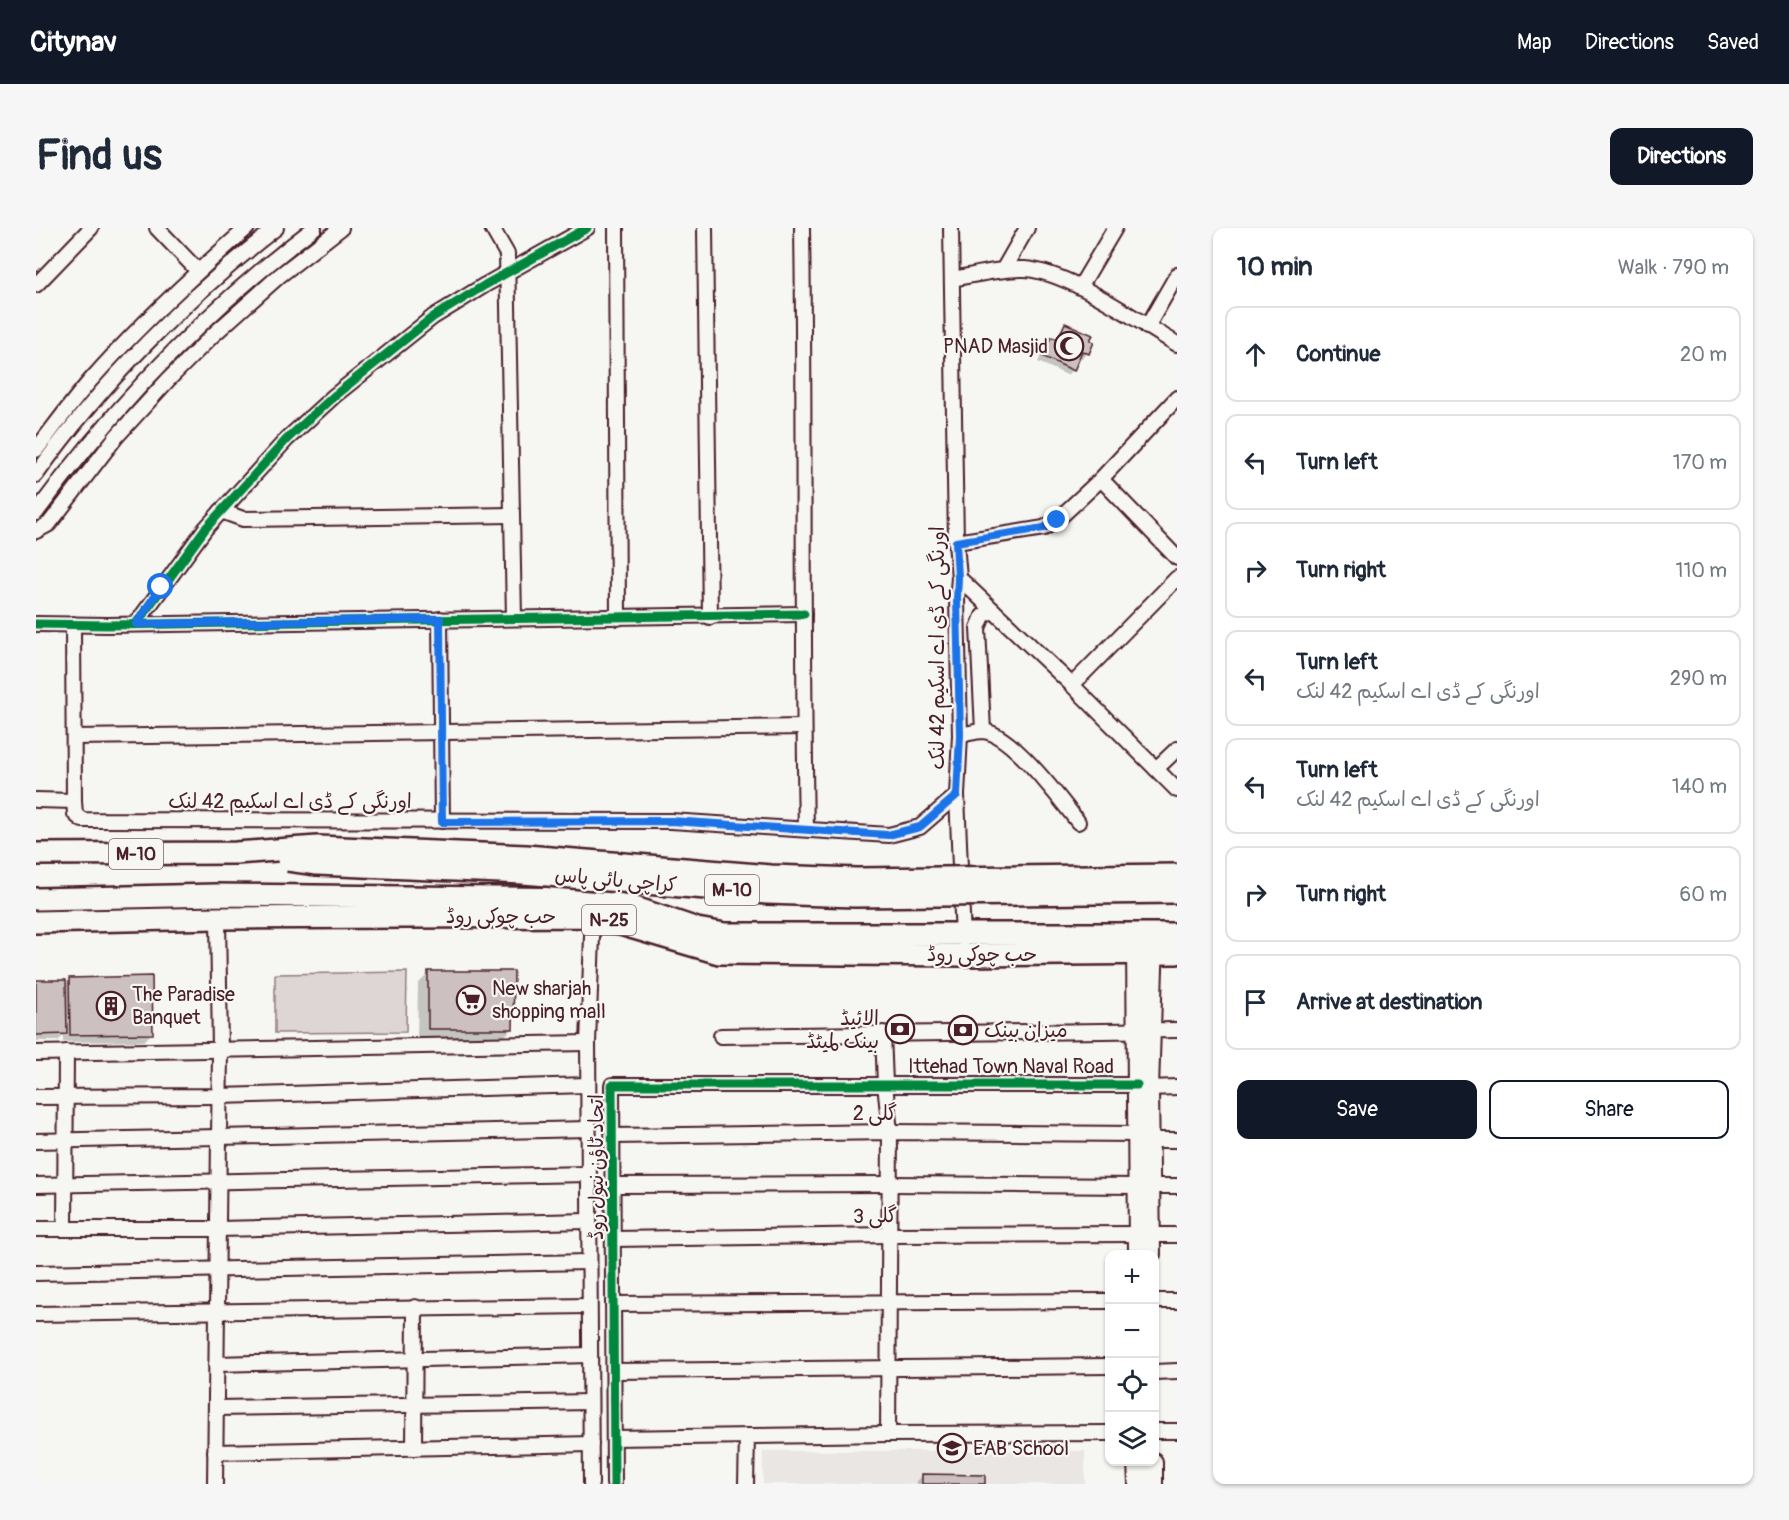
<!DOCTYPE html>
<html lang="en">
<head>
<meta charset="utf-8">
<style>
  :root { --surface:#fff; --page:#f6f6f7; --text:#1f2937; --muted:#747a83; --line:#e0e1e3; --accent:#111827 }
  body { margin:0; font-family:Pangolin,"Playpen Sans Arabic",sans-serif; background:var(--page); color:var(--text) }
  .controls { position:absolute; right:18px; bottom:18px; display:grid; overflow:hidden; border-radius:12px; box-shadow:0 2px 4px #0004 }
  .controls button { width:54px; height:54px; display:grid; place-items:center; padding:0; border:0; border-bottom:2px solid var(--line); background:var(--surface); color:var(--text); font:30px sans-serif }
  .stop { position:absolute; width:18px; height:18px; margin:-14px; border:4px solid #1a73e8; border-radius:50%; background:#fff }
  .stop.end { background:#1a73e8; border-color:#fff; box-shadow:0 2px 6px #0008 }
  .list { margin:0; padding:0; list-style:none }
  h2 { display:flex; justify-content:space-between; align-items:center; height:78px; margin:0; padding:0 24px; font-size:26px }
  h2 small { font-size:20px; font-weight:400; color:var(--muted) }
  .list li { display:grid; grid-template-columns:39px 1fr auto; gap:18px; align-items:center; box-sizing:border-box; height:96px; margin:0 12px 12px; padding:0 12px; border:2px solid var(--line); border-radius:12px }
  .list b { display:block; font-size:22px; white-space:nowrap }
  .list p { margin:0; font-size:20px; white-space:nowrap; color:var(--muted) }
  .list em { font-size:20px; font-style:normal; color:var(--muted) }
  .actions { display:flex; gap:12px; padding:18px 24px }
  .actions a { flex:1; padding:14px 0; border:2px solid var(--accent); border-radius:12px; text-align:center; font-size:21px; color:var(--accent) }
  .actions .main { background:var(--accent); color:#fff }
  .icon { flex:none; width:33px; height:33px; fill:none; stroke:currentColor; stroke-width:2; stroke-linecap:round; stroke-linejoin:round }
  .map { position:relative; flex:none; width:1141px; height:1256px; overflow:hidden; border-radius:12px }
  header { display:flex; align-items:center; gap:36px; box-sizing:border-box; height:84px; padding:0 30px; background:var(--accent); color:#fff }
  header strong { font-size:28px }
  nav { display:flex; gap:33px; margin-inline-start:auto; font-size:21px }
  .intro { display:flex; align-items:center; justify-content:space-between; box-sizing:border-box; height:144px; padding:0 36px }
  h1 { margin:0; font-size:42px }
  .button { padding:15px 27px; border-radius:12px; background:var(--accent); color:#fff; font-size:21px; font-weight:700 }
  main { display:flex; gap:36px; padding:0 36px }
  aside { flex:1; background:var(--surface); border-radius:12px; box-shadow:0 2px 4px #0004 }
  .map>svg:first-child { display:block }
  .built { fill:#e9e6e3 }
  .green { fill:#ddd6d5; stroke:#947a80; stroke-width:1.5 }
  .shadow { fill:#0003 }
  .building { fill:#ccc1c0; stroke:#4a1f2b; stroke-width:1.5 }
  .lines { fill:none; stroke-linecap:round; stroke-linejoin:round }
  .minor-casing { stroke:#4a1f2b; stroke-width:18 }
  .major-casing { stroke:#4a1f2b; stroke-width:22 }
  .highway-casing { stroke:#4a1f2b; stroke-width:26 }
  .minor { stroke:#f6f6f2; stroke-width:14 }
  .major { stroke:#f6f6f2; stroke-width:18 }
  .highway { stroke:#f6f6f2; stroke-width:21 }
  .highway-bridge-casing { stroke:#4a1f2b; stroke-width:26; stroke-linecap:butt }
  .highway-bridge { stroke:#f6f6f2; stroke-width:21 }
  .cycleway-casing { stroke:#f6f6f2; stroke-width:13 }
  .cycleway { stroke:#00873e; stroke-width:9 }
  .route { stroke:#1a73e8; stroke-width:8 }
  .labels { text-anchor:middle; dominant-baseline:central; stroke-width:4.5; stroke-linejoin:round; paint-order:stroke }
  .shield { fill:#f6f6f2; stroke:#7e6067; stroke-width:1.5 }
  .shield-label { font-size:18px; font-weight:bold; fill:#4a1f2b }
  .poi-label { font-size:20px; fill:#4a1f2b; stroke:#f6f6f2; text-anchor:start }
  .street-label { font-size:20px; fill:#4a1f2b; stroke:#f6f6f2 }
</style>
</head>
<body>
<header>
<strong>Citynav</strong>
<nav><a>Map</a><a>Directions</a><a>Saved</a></nav>
</header>
<div class="intro"><h1>Find us</h1><a class="button">Directions</a></div>
<main>
<div class="map">
<svg width="1141" height="1256" viewBox="0 0 1141 1256">
  <rect width="100%" height="100%" fill="#f6f6f2"/>
  <filter id="ink" filterUnits="userSpaceOnUse"><feTurbulence type="fractalNoise" baseFrequency=".0167" numOctaves="2"/><feDisplacementMap in="SourceGraphic" scale="12" xChannelSelector="R" yChannelSelector="G"/><feConvolveMatrix kernelMatrix="1 2 1 2 8 2 1 2 1" color-interpolation-filters="sRGB"/></filter>
  <g filter="url(#ink)">
    <rect class="built" x="727" y="1223" width="322" height="33"/>
    <polygon class="green" points="371,744 370,804 239,805 239,746"/>
    <g class="shadow">
      <polygon points="1030,96 1051,125 1046,130 1042,128 1036,142 1031,147 1002,134 1010,116 1016,110 1020,112 1024,102"/>
      <polygon points="393,745 476,800 465,812 381,812 382,756"/>
      <polygon points="34,751 116,805 108,813 27,814 27,808 22,813 0,813 0,754 29,756"/>
      <polygon points="886,1248 948,1256 881,1256 881,1253"/>
    </g>
    <g class="building">
      <polygon points="1029,95 1057,107 1054,112 1058,114 1053,126 1046,123 1038,143 1006,128 1015,109 1022,111"/>
      <polygon points="392,743 478,743 477,801 392,801"/>
      <polygon points="116,748 117,806 34,807 33,750"/>
      <polygon points="0,752 30,752 31,806 0,807"/>
      <polygon points="886,1246 949,1247 949,1256 886,1256"/>
    </g>
    <g class="lines">
      <g class="minor-casing">
        <g id="minor">
          <polyline points="121,0 162,43"/>
          <polyline points="456,0 471,26 478,390"/>
          <polyline points="580,0 582,390"/>
          <polyline points="669,0 674,389"/>
          <path d="M 766,0 C 769,200 766,401 770,601"/>
          <polyline points="967,42 991,0"/>
          <path d="M 916,51 C 939,47 965,40 989,41 C 1034,44 1101,93 1141,116"/>
          <polyline points="0,57 55,0"/>
          <polyline points="1044,59 1079,0"/>
          <polyline points="1111,99 1141,47"/>
          <path d="M 0,222 C 18,199 35,175 54,153 C 102,98 156,48 211,0"/>
          <path d="M 0,247 C 65,155 151,69 240,0"/>
          <polyline points="1065,251 1141,330"/>
          <polyline points="185,283 207,291 476,287"/>
          <path d="M 0,285 C 80,176 171,81 278,0"/>
          <polyline points="0,303 13,296 80,209 132,152 177,107 243,48 305,0"/>
          <polyline points="920,314 1008,300 1021,292 1065,251 1141,170"/>
          <polyline points="923,350 1036,457 1141,562"/>
          <polyline points="404,391 406,593"/>
          <polyline points="0,396 72,397 768,386"/>
          <polyline points="37,396 38,573 39,586 46,592 635,593 853,607 884,599 921,567 924,507 921,371 923,350 920,314 915,0"/>
          <polyline points="100,396 169,301 251,211 298,168 397,89 449,57 551,0"/>
          <polyline points="1036,457 1141,350"/>
          <polyline points="947,503 942,400 947,388 957,382"/>
          <path d="M 924,507 C 931,506 940,503 947,503 C 975,505 1025,572 1042,594"/>
          <polyline points="38,509 768,499"/>
          <polyline points="1120,541 1141,521"/>
          <polyline points="921,567 927,711"/>
          <polyline points="0,572 38,573"/>
          <polyline points="847,805 849,856 854,904 852,1206"/>
          <polyline points="685,808 1141,802"/>
          <polyline points="0,825 552,815"/>
          <polyline points="1113,860 1141,859"/>
          <polyline points="0,869 183,868 552,857"/>
          <polyline points="577,908 854,904 1102,906"/>
          <polyline points="1115,912 1141,912"/>
          <polyline points="0,913 552,901"/>
          <polyline points="0,957 553,946"/>
          <polyline points="577,957 854,956 1102,958"/>
          <polyline points="1114,958 1141,958"/>
          <polyline points="0,1001 182,1001 552,993"/>
          <polyline points="29,1001 30,824"/>
          <polyline points="1114,1007 1141,1007"/>
          <polyline points="577,1011 854,1007 1101,1006"/>
          <polyline points="0,1045 553,1034"/>
          <polyline points="1118,1073 1141,1073"/>
          <polyline points="577,1076 1074,1073"/>
          <polyline points="0,1086 553,1078"/>
          <polyline points="180,1136 554,1127"/>
          <polyline points="578,1143 1074,1138"/>
          <polyline points="1118,1144 1141,1143"/>
          <polyline points="180,1180 554,1174"/>
          <polyline points="1118,1203 1141,1203"/>
          <polyline points="578,1210 852,1206 1074,1205"/>
          <polyline points="378,1220 379,1079"/>
          <polyline points="179,1224 555,1216"/>
          <polyline points="179,1256 184,822 182,690"/>
          <polyline points="555,1256 552,815 557,682"/>
          <polyline points="578,1256 576,857 1101,857"/>
          <polyline points="710,1256 711,1208"/>
        </g>
      </g>
      <g class="major-casing">
        <g id="major">
          <polyline points="1100,713 1102,1026"/>
          <polyline points="1115,1026 1113,860 1118,711"/>
          <polyline points="1101,1234 1102,1256"/>
          <polyline points="1117,1256 1117,1234"/>
        </g>
      </g>
      <g class="highway-casing">
        <g id="highway">
          <polyline points="0,626 200,625 253,621"/>
          <polyline points="0,671 180,667 556,671 593,678 661,701 689,706 1141,706"/>
          <polyline points="0,694 182,690 557,688 683,725 928,727 1141,725"/>
        </g>
      </g>
      <use href="#minor" class="minor"/>
      <use href="#major" class="major"/>
      <use href="#highway" class="highway"/>
      <g class="highway-bridge-casing">
        <g id="highway-bridge">
          <polyline points="253,621 282,619 490,628 735,648 821,651 1141,647"/>
          <polyline points="252,632 281,636 487,645 731,665 819,668 1141,664"/>
        </g>
      </g>
      <use href="#highway-bridge" class="highway-bridge"/>
      <g class="cycleway-casing">
        <g id="cycleway">
          <polyline points="0,396 72,397 768,386"/>
          <polyline points="100,396 169,301 251,211 298,168 397,89 449,57 551,0"/>
          <polyline points="578,1256 576,857 1101,857"/>
        </g>
      </g>
      <use href="#cycleway" class="cycleway"/>
    </g>
  </g>
  <g class="lines" filter="url(#ink)">
    <polyline class="route" points="125,359 100,396 404,391 406,594 635,593 852,607 884,599 921,567 924,507 921,371 922,350 920,314 1008,300 1021,292"/>
  </g>
  <defs>
    <g id="mosque-ring" transform="scale(1.5)"><circle r="9.5" fill="#f6f6f2" stroke="#4a1f2b" stroke-width="1.5"/><path d="M3.5-4.9A6 6 0 1 0 3.5 4.9A5 5 0 1 1 3.5-4.9Z" fill="#4a1f2b"/></g>
    <g id="supermarket-ring" transform="scale(1.5)"><circle r="9.5" fill="#f6f6f2" stroke="#4a1f2b" stroke-width="1.5"/><path d="M-6-5.5h2.5l.6 2H6L4.5 2H-2.5L-4.4-4H-6ZM-1.5 3.2a1.3 1.3 0 1 0 .1 0ZM3 3.2a1.3 1.3 0 1 0 .1 0Z" fill="#4a1f2b"/></g>
    <g id="building-ring" transform="scale(1.5)"><circle r="9.5" fill="#f6f6f2" stroke="#4a1f2b" stroke-width="1.5"/><path d="M-4-6H4V6H1V3H-1V6H-4ZM-2.5-4.3h1.7v1.8h-1.7ZM.8-4.3h1.7v1.8H.8ZM-2.5-1h1.7V.8h-1.7ZM.8-1h1.7V.8H.8Z" fill="#4a1f2b"/></g>
    <g id="bank-ring" transform="scale(1.5)"><circle r="9.5" fill="#f6f6f2" stroke="#4a1f2b" stroke-width="1.5"/><path d="M-6-4H6V4H-6ZM0-2.3a2.3 2.3 0 1 0 0 4.6a2.3 2.3 0 1 0 0-4.6Z" fill="#4a1f2b"/></g>
    <g id="school-ring" transform="scale(1.5)"><circle r="9.5" fill="#f6f6f2" stroke="#4a1f2b" stroke-width="1.5"/><path d="M0-5L7-2L0 1L-7-2ZM-4 1L0 2.5L4 1V4Q0 6-4 4Z" fill="#4a1f2b"/></g>
  </defs>
  <g fill-rule="evenodd">
    <use href="#mosque-ring" x="1033" y="118"/>
    <use href="#supermarket-ring" x="435" y="772"/>
    <use href="#building-ring" x="75" y="778"/>
    <use href="#bank-ring" x="864" y="801"/>
    <use href="#bank-ring" x="927" y="802"/>
    <use href="#school-ring" x="916" y="1220"/>
  </g>
  <g class="labels">
    <g class="shield">
      <rect x="73" y="611" width="54" height="30" rx="4.5"/>
      <rect x="669" y="647" width="54" height="30" rx="4.5"/>
      <rect x="546" y="677" width="54" height="30" rx="4.5"/>
    </g>
    <g class="shield-label">
      <text x="100" y="626">M-10</text>
      <text x="696" y="662">M-10</text>
      <text x="573" y="692">N-25</text>
    </g>
    <g class="poi-label">
      <text x="1012" y="118" text-anchor="end">PNAD Masjid</text>
      <text x="456" y="760">New sharjah<tspan x="456" dy="23">shopping mall</tspan></text>
      <text x="96" y="766">The Paradise<tspan x="96" dy="23">Banquet</tspan></text>
      <text x="843" y="790" text-anchor="end">الائیڈ<tspan x="843" dy="23">بینک لمیٹڈ</tspan></text>
      <text x="948" y="802">میزان بینک</text>
      <text x="937" y="1220">EAB School</text>
    </g>
    <g class="street-label">
      <text transform="translate(901 420) rotate(-90)">اورنگی کے ڈی اے اسکیم 42 لنک</text>
      <text x="254" y="573">اورنگی کے ڈی اے اسکیم 42 لنک</text>
      <text transform="translate(580 652) rotate(5)">کراچی بائی پاس</text>
      <text x="465" y="688">حب چوکی روڈ</text>
      <text x="946" y="726">حب چوکی روڈ</text>
      <text x="975" y="838">Ittehad Town Naval Road</text>
      <text x="839" y="885">گلی 2</text>
      <text transform="translate(560 939) rotate(-90)">اتحاد ٹاؤن نیول روڈ</text>
      <text transform="translate(839 988) rotate(-1)">گلی 3</text>
    </g>
  </g>
</svg>
<div class="controls">
<button>+</button>
<button>−</button>
<button><svg class="icon" aria-label="locate" viewBox="0 0 24 24"><circle cx="12" cy="12" r="6"/><path d="M12 2v4M12 18v4M2 12h4M18 12h4"/></svg></button>
<button><svg class="icon" aria-label="layers" viewBox="0 0 24 24"><path d="M12 4l9 5-9 5-9-5zM3 14l9 5 9-5"/></svg></button>
</div>
<div class="stop" style="left:125px;top:359px"></div>
<div class="stop end" style="left:1021px;top:292px"></div>
</div>
<aside>
<h2>10 min<small>Walk · 790 m</small></h2>
<ul class="list">
<li><svg class="icon" aria-label="ahead" viewBox="0 0 24 24"><path d="M12 20V5M6 11l6-6 6 6"/></svg><div><b>Continue</b></div><em>20 m</em></li>
<li><svg class="icon" aria-label="left" viewBox="0 0 24 24"><path d="M17 20v-9H6M10 6l-5 5 5 5"/></svg><div><b>Turn left</b></div><em>170 m</em></li>
<li><svg class="icon" aria-label="right" viewBox="0 0 24 24"><path d="M7 20v-9h11M14 6l5 5-5 5"/></svg><div><b>Turn right</b></div><em>110 m</em></li>
<li><svg class="icon" aria-label="left" viewBox="0 0 24 24"><path d="M17 20v-9H6M10 6l-5 5 5 5"/></svg><div><b>Turn left</b><p>اورنگی کے ڈی اے اسکیم 42 لنک</p></div><em>290 m</em></li>
<li><svg class="icon" aria-label="left" viewBox="0 0 24 24"><path d="M17 20v-9H6M10 6l-5 5 5 5"/></svg><div><b>Turn left</b><p>اورنگی کے ڈی اے اسکیم 42 لنک</p></div><em>140 m</em></li>
<li><svg class="icon" aria-label="right" viewBox="0 0 24 24"><path d="M7 20v-9h11M14 6l5 5-5 5"/></svg><div><b>Turn right</b></div><em>60 m</em></li>
<li><svg class="icon" aria-label="arrive" viewBox="0 0 24 24"><path d="M6 21V4h12l-3 4 3 4H6"/></svg><div><b>Arrive at destination</b></div></li>
</ul>
<div class="actions"><a class="main">Save</a><a>Share</a></div>
</aside>
</main>
</body>
</html>
